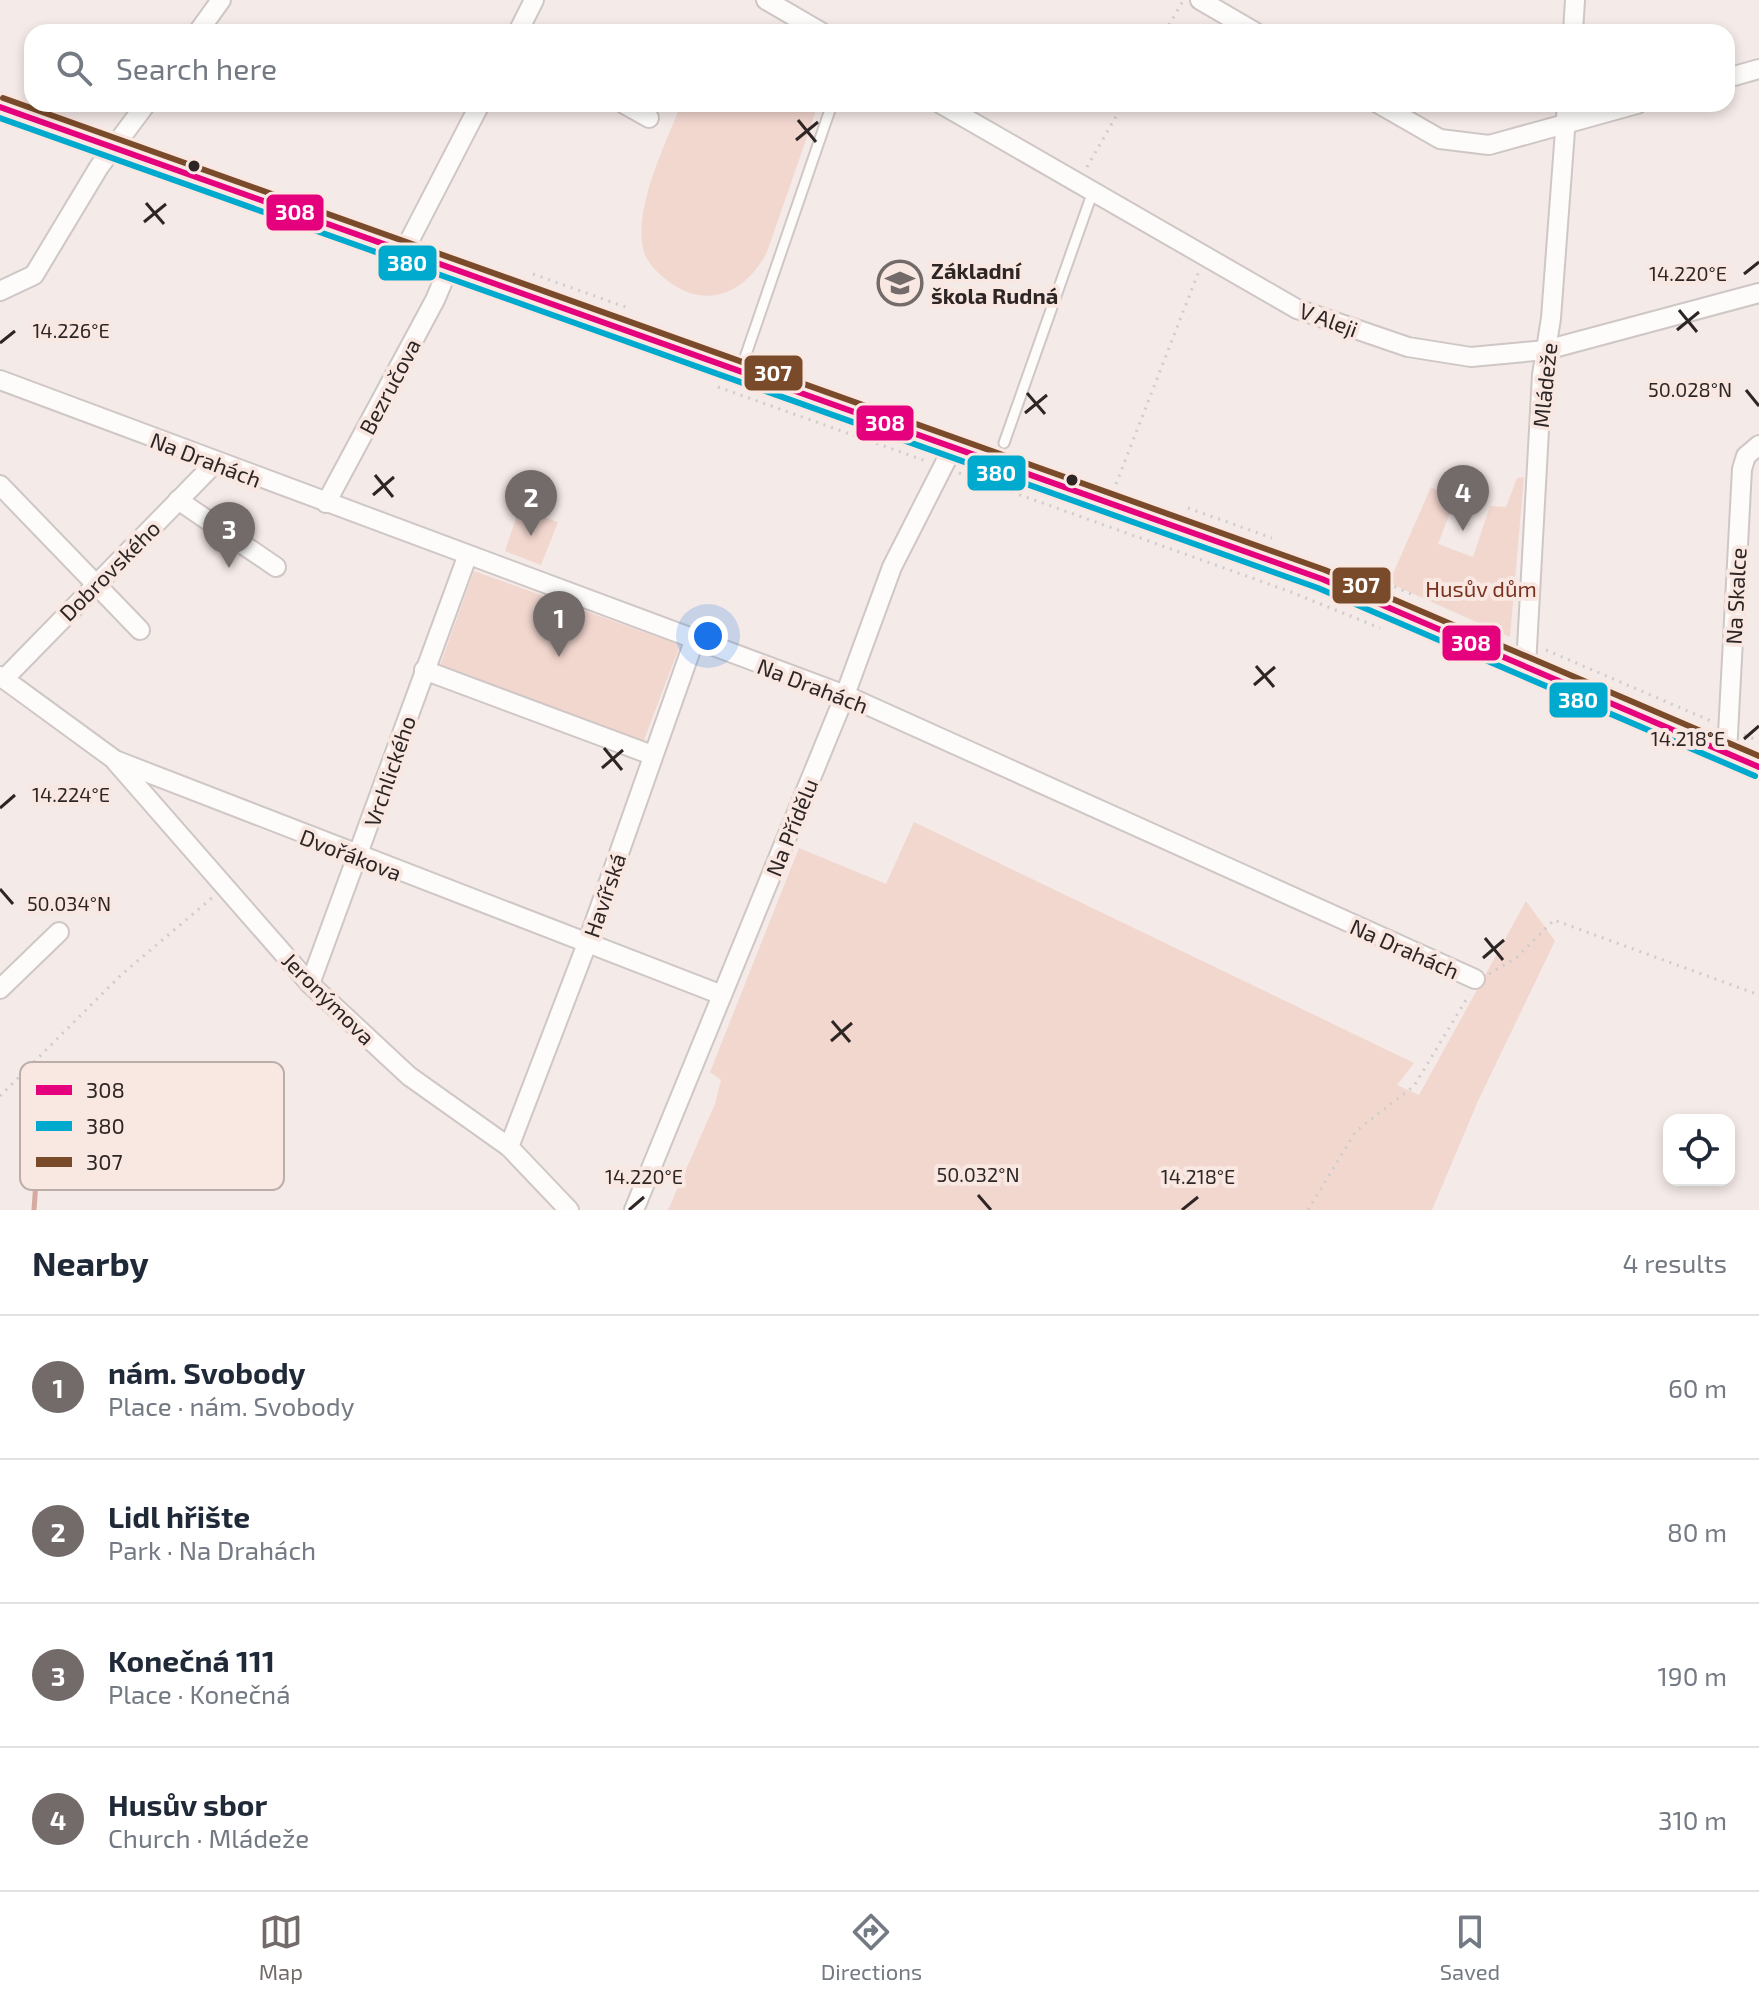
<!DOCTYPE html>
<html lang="en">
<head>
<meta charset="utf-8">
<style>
  :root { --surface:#fff; --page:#f6f6f7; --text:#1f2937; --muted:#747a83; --line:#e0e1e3; --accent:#736b69 }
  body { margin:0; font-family:"Exo 2",sans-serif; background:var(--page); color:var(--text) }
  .controls { position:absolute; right:24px; bottom:24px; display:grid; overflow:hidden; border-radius:16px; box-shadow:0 4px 12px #0003 }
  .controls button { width:72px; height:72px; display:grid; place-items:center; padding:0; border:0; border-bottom:2px solid var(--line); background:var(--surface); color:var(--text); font:40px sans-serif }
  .you { position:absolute; left:708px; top:636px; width:28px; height:28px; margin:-20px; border:6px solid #fff; border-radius:50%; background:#1a73e8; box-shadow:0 0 0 12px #1a73e833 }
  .badge { display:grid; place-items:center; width:52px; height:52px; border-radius:50%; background:var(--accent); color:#fff; font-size:26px; font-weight:700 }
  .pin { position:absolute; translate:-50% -66px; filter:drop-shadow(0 2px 4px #0008) }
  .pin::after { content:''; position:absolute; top:42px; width:28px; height:24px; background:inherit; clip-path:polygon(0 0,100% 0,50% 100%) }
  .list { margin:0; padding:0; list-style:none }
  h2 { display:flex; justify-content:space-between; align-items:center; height:104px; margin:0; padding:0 32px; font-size:34px }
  h2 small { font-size:26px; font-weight:400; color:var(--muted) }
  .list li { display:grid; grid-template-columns:52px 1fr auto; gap:24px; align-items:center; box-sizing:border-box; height:144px; padding:0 32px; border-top:2px solid var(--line) }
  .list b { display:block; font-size:30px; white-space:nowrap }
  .list p { margin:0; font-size:26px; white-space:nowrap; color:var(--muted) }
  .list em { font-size:26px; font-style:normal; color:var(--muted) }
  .icon { flex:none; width:44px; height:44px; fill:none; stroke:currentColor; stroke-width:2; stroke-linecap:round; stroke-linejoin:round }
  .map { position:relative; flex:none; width:1759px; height:1210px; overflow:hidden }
  .search { position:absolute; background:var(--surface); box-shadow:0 4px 12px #0003; left:24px; right:24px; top:24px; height:88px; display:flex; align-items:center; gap:20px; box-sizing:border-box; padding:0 28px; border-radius:24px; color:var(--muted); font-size:30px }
  .sheet { height:680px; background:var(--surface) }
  nav { display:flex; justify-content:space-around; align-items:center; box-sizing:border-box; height:112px; border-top:2px solid var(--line); background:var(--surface); font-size:22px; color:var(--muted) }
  nav a { display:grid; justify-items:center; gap:4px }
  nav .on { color:var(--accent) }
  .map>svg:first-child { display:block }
  .green { fill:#f2d7cf }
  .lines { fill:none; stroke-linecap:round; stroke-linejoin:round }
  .stream { stroke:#d6aa9e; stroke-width:5 }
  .service-casing { stroke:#cfc7c5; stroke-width:13 }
  .minor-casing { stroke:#cfc7c5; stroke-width:22 }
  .secondary-casing { stroke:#cfc7c5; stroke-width:28 }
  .path { stroke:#d0cccc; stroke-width:3; stroke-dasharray:2 6; stroke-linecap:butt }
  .service { stroke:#fdfcfb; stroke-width:9 }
  .minor { stroke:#fdfcfb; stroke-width:18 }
  .secondary { stroke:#fdfcfb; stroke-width:24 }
  .bus-1-casing { stroke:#f9e7e2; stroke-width:12 }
  .bus-2-casing { stroke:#f9e7e2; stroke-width:12 }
  .bus-3-casing { stroke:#f9e7e2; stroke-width:12 }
  .bus-1 { stroke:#e5007d; stroke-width:6 }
  .bus-2 { stroke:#00a9ce; stroke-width:6 }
  .bus-3 { stroke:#7a4b2a; stroke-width:6 }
  .ticks { fill:none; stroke:#2d2625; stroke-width:3 }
  .bus-dot { fill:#2d2625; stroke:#f9e7e2; stroke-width:3 }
  .labels { text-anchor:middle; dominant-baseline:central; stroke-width:8; stroke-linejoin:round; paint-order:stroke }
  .poi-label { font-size:22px; font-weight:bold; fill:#2d2625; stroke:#f9e7e2; text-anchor:start }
  .street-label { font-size:22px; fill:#2d2625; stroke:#f9e7e2 }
  .park-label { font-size:22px; fill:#7a3220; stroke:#f9e7e2 }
  .key { fill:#f9e7e2; stroke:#bcada9; stroke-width:2 }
  .key-label { font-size:22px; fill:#2d2625 }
  .ticks-label { font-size:20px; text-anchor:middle; fill:#2d2625; stroke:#f9e7e2; stroke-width:8; stroke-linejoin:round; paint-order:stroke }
  .line-badge { stroke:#f9e7e2; stroke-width:3 }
  .badge-label { font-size:22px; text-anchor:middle; font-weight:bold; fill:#fff }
</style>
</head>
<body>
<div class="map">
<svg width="1759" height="1210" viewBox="0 0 1759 1210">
  <rect width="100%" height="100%" fill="#f4eae7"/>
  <g class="green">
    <path d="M 681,104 L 815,104 L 816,111 L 767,252 C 748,290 710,310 672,284 C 661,276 648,265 644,252 C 632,209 666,144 681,104 Z"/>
    <polygon points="1524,477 1510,637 1389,583 1431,487 1455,500 1438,544 1473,557 1490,506 1506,507 1517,478"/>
    <polygon points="519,509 558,522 541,565 505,551"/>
    <polygon points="474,571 680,645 643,743 439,668"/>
    <polygon points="914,822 1414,1063 1397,1085 1419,1095 1526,901 1555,941 1478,1101 1432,1210 668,1210 715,1104 721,1080 710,1072 799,848 886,884"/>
  </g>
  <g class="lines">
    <polyline class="stream" points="34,1210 42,1096"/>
    <g class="service-casing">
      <g id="service">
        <polyline points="741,369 832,104"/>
        <polyline points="1004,443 1092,194"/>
      </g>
    </g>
    <g class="minor-casing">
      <g id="minor">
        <polyline points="766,0 821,32"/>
        <polyline points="1200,0 1255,32"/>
        <polyline points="198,32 221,0"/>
        <polyline points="518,32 534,0"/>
        <polyline points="1573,32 1575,0"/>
        <polyline points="1727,78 1759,69"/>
        <polyline points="624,104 649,118"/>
        <polyline points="941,104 1297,309 1408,347 1471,357 1546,350 1759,293"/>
        <polyline points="1379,104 1440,139 1489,145 1637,104"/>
        <polyline points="404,251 480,104"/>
        <polyline points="0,291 34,275 99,167 146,104"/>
        <polyline points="0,380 845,695 1475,979"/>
        <polyline points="0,485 140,630"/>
        <polyline points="178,500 276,567"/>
        <polyline points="326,503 435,300 449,267"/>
        <polyline points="1526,666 1542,375 1551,318 1567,104"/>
        <polyline points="424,670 652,755"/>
        <polyline points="0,676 115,760 722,995"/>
        <polyline points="4,679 215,463"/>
        <polyline points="1727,753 1742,469 1746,456 1759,445"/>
        <polyline points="116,762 310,984 409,1076 509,1147 569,1210"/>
        <polyline points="310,984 467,557"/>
        <polyline points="0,989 59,932"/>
        <polyline points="509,1147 588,941 694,641"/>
        <polyline points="634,1210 845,695 892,567 953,447"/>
      </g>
    </g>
    <g class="secondary-casing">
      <polyline id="secondary" points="0,107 1322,579 1759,767"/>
    </g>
    <g class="path">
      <polyline points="1165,32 1183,1"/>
      <polyline points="1087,167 1123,104"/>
      <polyline points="533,274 631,309"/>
      <polyline points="718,387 926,461"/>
      <polyline points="959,473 1291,592 1380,628"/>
      <polyline points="1116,484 1199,271"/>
      <polyline points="1188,508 1272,538"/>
      <polyline points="1365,574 1416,596"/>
      <polyline points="1546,650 1711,721"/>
      <polyline points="1744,735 1759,741"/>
      <polyline points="1489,974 1516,958 1554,920 1759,995"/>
      <polyline points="0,1096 121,975 213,897"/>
      <polyline points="1308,1210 1356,1131 1414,1086 1469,995"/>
    </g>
    <use href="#service" class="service"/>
    <use href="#minor" class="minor"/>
    <use href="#secondary" class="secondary"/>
    <g class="bus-1-casing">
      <polyline id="bus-1" points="0,107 1322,579 1759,767"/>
    </g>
    <g class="bus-2-casing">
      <polyline id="bus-2" points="0,118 1318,588 1755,776"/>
    </g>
    <g class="bus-3-casing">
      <polyline id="bus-3" points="3,98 1325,570 1759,756"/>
    </g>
    <use href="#bus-1" class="bus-1"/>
    <use href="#bus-2" class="bus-2"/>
    <use href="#bus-3" class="bus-3"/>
  </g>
  <path class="ticks" d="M 798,120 L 816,142M 796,140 L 818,122M 146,203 L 164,224M 144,222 L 166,204M 1744,274 L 1759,262M 1679,310 L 1697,332M 1677,330 L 1699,312M 0,343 L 15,331M 1746,390 L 1759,406M 1027,393 L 1045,414M 1025,413 L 1047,395M 375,475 L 393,497M 373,495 L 394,477M 1256,666 L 1274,687M 1254,685 L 1275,667M 1744,739 L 1759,726M 604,748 L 622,770M 602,768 L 623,750M 0,808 L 15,795M 0,889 L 13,904M 1485,938 L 1503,960M 1483,958 L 1504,940M 832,1021 L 850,1042M 831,1041 L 852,1023M 978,1195 L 991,1210M 629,1210 L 644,1197M 1182,1210 L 1198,1197"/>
  <defs>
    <g id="school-ring" transform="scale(2.3)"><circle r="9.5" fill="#f9e7e2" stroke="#736b69" stroke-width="1.5"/><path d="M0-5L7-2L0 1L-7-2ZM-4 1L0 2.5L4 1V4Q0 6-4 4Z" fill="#736b69"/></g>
  </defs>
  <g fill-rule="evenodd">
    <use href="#school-ring" x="900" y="283"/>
  </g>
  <g class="bus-dot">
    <circle cx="194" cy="166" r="7"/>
    <circle cx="1072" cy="480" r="7"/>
  </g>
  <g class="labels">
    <g class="poi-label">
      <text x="931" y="270">Základní<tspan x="931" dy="25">škola Rudná</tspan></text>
    </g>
    <g class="street-label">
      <text transform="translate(1329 319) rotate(20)">V Aleji</text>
      <text transform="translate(1544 385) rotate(-84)">Mládeže</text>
      <text transform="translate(389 386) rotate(-62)">Bezručova</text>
      <text transform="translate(206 459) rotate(21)">Na Drahách</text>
      <text transform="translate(109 570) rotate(-45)">Dobrovského</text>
      <text transform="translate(1735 596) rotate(-87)">Na Skalce</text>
      <text transform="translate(813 685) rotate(21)">Na Drahách</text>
      <text transform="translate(389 771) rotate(-71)">Vrchlického</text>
      <text transform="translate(791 827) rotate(-68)">Na Přídělu</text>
      <text transform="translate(351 854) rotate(21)">Dvořákova</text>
      <text transform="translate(604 895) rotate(-71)">Havířská</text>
      <text transform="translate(1405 948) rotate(24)">Na Drahách</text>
      <text transform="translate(329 998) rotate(45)">Jeronýmova</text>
    </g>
    <g class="park-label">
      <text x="1481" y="588">Husův dům</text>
    </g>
  </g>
  <rect x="20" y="1062" width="264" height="128" rx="12" class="key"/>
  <rect x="36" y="1085" width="36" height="10" fill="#e5007d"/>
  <rect x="36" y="1121" width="36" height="10" fill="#00a9ce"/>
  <rect x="36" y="1157" width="36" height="10" fill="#7a4b2a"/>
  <g class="key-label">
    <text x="86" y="1098">308</text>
    <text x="86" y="1134">380</text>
    <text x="86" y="1170">307</text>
  </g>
  <g class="ticks-label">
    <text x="1688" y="281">14.220°E</text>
    <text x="71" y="338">14.226°E</text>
    <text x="1690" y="397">50.028°N</text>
    <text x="1688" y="746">14.218°E</text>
    <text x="71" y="802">14.224°E</text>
    <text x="69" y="911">50.034°N</text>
    <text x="978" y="1182">50.032°N</text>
    <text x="644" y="1184">14.220°E</text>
    <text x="1198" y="1184">14.218°E</text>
  </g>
  <g class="line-badge">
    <rect x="265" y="193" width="60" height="39" rx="8" fill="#e5007d"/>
    <rect x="377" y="244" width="61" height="38" rx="8" fill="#00a9ce"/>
    <rect x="743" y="354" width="61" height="38" rx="8" fill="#7a4b2a"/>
    <rect x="855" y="404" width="60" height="38" rx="8" fill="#e5007d"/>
    <rect x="966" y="454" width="61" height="38" rx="8" fill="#00a9ce"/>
    <rect x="1331" y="566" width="61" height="39" rx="8" fill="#7a4b2a"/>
    <rect x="1441" y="624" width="61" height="38" rx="8" fill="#e5007d"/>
    <rect x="1548" y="681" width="61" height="38" rx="8" fill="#00a9ce"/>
  </g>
  <g class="badge-label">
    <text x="295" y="220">308</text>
    <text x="407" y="271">380</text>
    <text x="773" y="381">307</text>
    <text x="885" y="431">308</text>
    <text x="996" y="481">380</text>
    <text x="1361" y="593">307</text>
    <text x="1471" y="651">308</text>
    <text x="1578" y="708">380</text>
  </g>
</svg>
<div class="controls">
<button><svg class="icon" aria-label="locate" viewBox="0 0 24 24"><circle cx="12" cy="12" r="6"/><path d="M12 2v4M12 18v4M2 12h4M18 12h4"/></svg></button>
</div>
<div class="you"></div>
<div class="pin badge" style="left:559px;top:657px">1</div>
<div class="pin badge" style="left:531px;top:536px">2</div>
<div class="pin badge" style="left:229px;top:568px">3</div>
<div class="pin badge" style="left:1463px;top:531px">4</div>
<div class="search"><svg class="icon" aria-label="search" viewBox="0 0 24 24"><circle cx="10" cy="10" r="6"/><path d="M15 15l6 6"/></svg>Search here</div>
</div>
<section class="sheet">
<h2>Nearby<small>4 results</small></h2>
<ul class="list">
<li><span class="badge">1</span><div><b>nám. Svobody</b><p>Place · nám. Svobody</p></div><em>60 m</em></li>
<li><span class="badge">2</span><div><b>Lidl hřište</b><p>Park · Na Drahách</p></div><em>80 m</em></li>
<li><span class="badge">3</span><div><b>Konečná 111</b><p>Place · Konečná</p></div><em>190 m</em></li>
<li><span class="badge">4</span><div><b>Husův sbor</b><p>Church · Mládeže</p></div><em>310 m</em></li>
</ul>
</section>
<nav>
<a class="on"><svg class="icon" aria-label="map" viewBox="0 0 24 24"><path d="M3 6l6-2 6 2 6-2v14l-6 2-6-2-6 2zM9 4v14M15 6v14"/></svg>Map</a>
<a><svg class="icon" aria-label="directions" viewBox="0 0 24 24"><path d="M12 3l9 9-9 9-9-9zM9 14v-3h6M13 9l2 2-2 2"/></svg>Directions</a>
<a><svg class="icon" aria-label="saved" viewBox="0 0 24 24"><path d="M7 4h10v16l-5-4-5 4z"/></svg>Saved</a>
</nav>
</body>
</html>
